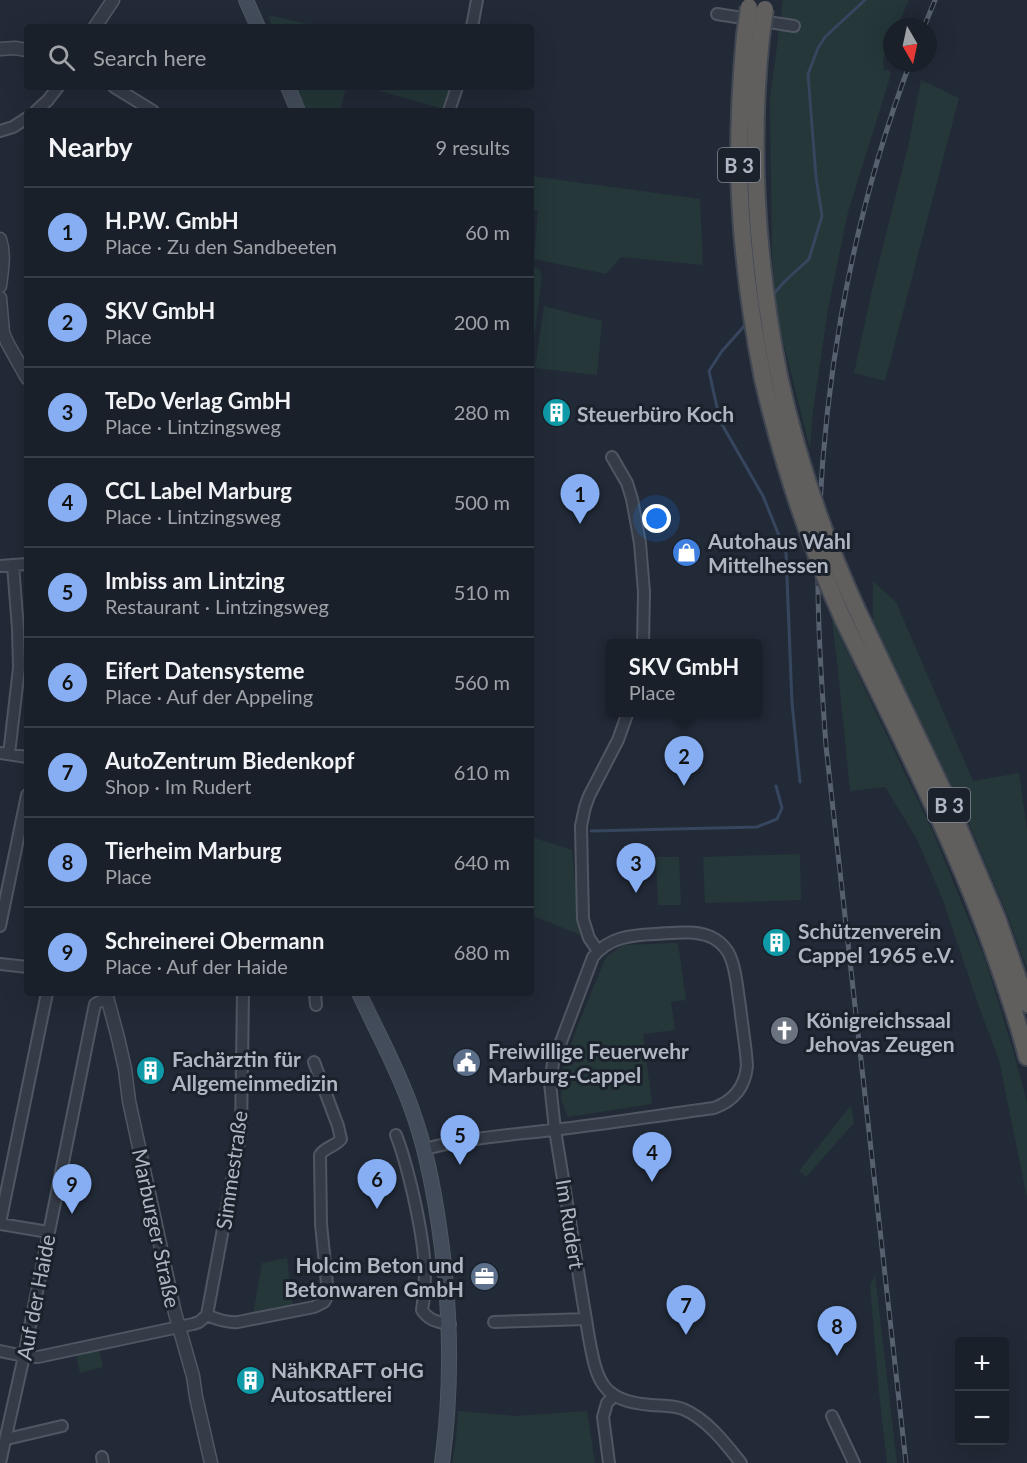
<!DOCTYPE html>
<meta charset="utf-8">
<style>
body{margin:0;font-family:Lato,sans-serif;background:#232831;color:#f1f3f6}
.controls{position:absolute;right:18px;bottom:18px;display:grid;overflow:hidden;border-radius:6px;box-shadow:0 6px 24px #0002}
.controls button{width:54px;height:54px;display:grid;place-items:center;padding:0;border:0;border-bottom:2px solid #383e46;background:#1a2029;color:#f1f3f6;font:30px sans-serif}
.compass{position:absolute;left:883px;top:18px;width:54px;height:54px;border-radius:50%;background:#1a2029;box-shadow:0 6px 24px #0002;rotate:171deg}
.you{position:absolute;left:657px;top:519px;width:21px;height:21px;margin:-15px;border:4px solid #fff;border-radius:50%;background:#1a73e8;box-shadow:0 0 0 9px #1a73e833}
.badge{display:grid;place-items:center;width:39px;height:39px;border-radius:50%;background:#87aef2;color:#111;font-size:20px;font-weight:700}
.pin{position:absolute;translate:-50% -50px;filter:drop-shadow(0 2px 3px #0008)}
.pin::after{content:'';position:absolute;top:32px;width:21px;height:18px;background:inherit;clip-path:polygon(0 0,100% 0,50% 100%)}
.popup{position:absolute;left:606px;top:639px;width:156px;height:78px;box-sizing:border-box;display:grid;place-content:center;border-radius:6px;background:#1a2029;filter:drop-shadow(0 2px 4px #0005);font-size:20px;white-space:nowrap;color:#9fa3a8}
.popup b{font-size:22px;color:#f1f3f6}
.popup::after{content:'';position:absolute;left:50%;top:100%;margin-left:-12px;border:12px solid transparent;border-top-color:#1a2029}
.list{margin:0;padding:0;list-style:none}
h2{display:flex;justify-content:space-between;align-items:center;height:78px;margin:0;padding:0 24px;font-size:26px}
h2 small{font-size:20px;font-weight:400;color:#9fa3a8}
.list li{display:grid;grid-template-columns:39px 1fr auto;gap:18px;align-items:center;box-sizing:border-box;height:90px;padding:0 24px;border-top:2px solid #383e46}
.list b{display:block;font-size:22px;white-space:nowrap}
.list p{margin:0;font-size:20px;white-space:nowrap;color:#9fa3a8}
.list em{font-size:20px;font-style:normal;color:#9fa3a8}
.icon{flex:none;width:33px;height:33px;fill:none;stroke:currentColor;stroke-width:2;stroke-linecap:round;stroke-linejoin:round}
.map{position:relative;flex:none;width:1027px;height:1463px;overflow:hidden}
.search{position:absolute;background:#1a2029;box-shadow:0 6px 24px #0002;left:24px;top:24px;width:510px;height:66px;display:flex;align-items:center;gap:15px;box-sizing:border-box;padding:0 21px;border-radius:6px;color:#9fa3a8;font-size:22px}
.panel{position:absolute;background:#1a2029;box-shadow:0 6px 24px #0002;left:24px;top:108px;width:510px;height:888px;border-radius:6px}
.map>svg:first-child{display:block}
.green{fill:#253739}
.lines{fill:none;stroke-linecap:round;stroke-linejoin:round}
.stream{stroke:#36465e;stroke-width:3}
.minor-casing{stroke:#505762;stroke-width:14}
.tertiary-casing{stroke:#505762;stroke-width:15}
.secondary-casing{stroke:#505762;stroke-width:16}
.trunk-casing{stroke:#404752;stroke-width:20}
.minor{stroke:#353c48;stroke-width:10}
.tertiary{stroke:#353c48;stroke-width:12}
.secondary{stroke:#434c5a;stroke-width:14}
.trunk{stroke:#605f5e;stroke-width:16}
.rail-casing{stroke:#57606f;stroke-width:5}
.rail{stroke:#1b222c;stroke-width:3;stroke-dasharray:9;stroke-linecap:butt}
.trunk-bridge-casing{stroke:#404752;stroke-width:20;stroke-linecap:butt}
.trunk-bridge{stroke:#605f5e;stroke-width:16}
.labels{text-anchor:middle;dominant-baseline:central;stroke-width:6;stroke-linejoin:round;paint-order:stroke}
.shield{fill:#1b222c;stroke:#838a96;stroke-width:1.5}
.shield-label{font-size:20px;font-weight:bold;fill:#b0b7c4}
.poi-label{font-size:21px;font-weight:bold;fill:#b0b7c4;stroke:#1b222c;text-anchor:start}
.street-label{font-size:21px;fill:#b0b7c4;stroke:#1b222c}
</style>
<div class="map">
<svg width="1027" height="1463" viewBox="0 0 1027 1463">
<rect width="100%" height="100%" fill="#222a37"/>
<path class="green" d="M783,0H909L897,27H892V37L883,59L884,70H889L891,74L848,212L828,309L813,411L810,449L777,317L772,253L770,98Z
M268,15L320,27H272Z
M921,80L959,98L885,381L854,373L872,290L908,147Z
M294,87H346L340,111H302Z
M366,87H450L444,109Z
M531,176L700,199L703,265L621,257L606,274L534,259L538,211L531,209Z
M531,267L539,269L542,277L531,361Z
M544,306L602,321L597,375L535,368Z
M873,581L896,602L973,781L1019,773L1027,830V969L1007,914L965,814L873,620Z
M832,620L933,832L986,962L1013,1050L1027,1102V1198L999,1060L978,1004L944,903L917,839L885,787L850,791L837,661Z
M531,837L572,850L579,925L583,936L531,915Z
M800,854L801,900L705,903L703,857Z
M656,857H679L681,905H658Z
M678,943L686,1000L671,1002L675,1030L643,1034L652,1104L568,1117L561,1099L562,1071L577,1027L606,957L623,945Z
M851,1105L854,1123L806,1177L799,1171Z
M287,1258L293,1306L253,1315L262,1263Z
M875,1275L897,1463H887L879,1393L870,1285Z
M99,1350L103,1367L80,1373L76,1355Z
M458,1411L515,1416L587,1411L595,1463H452L456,1439Z"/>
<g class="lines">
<path class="stream" d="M772,296L784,282L809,259L822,216L816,177L808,74L818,48L825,37L865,0
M747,323L722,351L709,371L720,421L763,496L786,553L792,703L800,782
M591,831L757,827L777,819L782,808L776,786"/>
<defs>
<path id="minor" d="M717,14L794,26
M472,27L477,0
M114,87L153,111
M36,111L48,100L58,87
M449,111L457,87
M0,131L13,127L27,118
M612,457L627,483L632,499L640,543L644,592L643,644
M0,566L27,564
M0,753L27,757
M9,754L19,668L18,629L13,565
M0,926L27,795
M598,951L589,938L583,919L581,826L585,807L589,796L618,740L628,712
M0,964L27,967
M315,993L316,1005
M396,1135C404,1155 409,1176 414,1198C422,1235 429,1272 422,1310C429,1321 438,1322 450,1324
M425,1149C466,1138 510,1135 553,1130C607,1124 660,1115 714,1108C733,1101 745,1087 747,1066C746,1046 742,1026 740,1006C737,990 737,972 730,956C727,949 721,943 715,939C697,929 675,933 655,934C631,935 609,937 593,957L553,1063L550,1083L555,1130L589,1338C597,1381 601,1401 651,1405C662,1406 672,1405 683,1409C707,1419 725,1443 741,1463
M0,1223L47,993
M0,1224L48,1232
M207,1315C218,1320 227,1323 238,1322L314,1307L324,1302L328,1294L321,1224L320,1155C325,1147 336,1146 341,1139L338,1126L314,1062
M494,1322L586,1319
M0,1351L24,1356L38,1357L193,1324L199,1322L207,1315L241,1132L243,993
M832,1416L854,1463
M6,1437L11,1438L62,1426
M102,1457L103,1463
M0,1463L24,1356L95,1004L107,998
M609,1463L603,1417L607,1403L614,1396"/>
<path id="tertiary" d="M95,27L113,0
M0,49L15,48L27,50
M0,239C5,254 2,270 0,286
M0,298L3,333L8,344L27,378
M106,993L118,1038L125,1069L129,1101L175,1313L193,1376L196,1397L211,1463"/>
<path id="secondary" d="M246,0L258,27
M288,87L298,111
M359,993C377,1032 398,1069 412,1110C426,1148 433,1186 439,1226C451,1306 453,1383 442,1463"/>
<path id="trunk" d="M745,35C741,78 739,121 739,164C740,237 749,308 763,379
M761,37C749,151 757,264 779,376
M858,612L945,795L997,918L1027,1004
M843,619C898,732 956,843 997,961C1008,993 1019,1024 1027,1057"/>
</defs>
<use href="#minor" class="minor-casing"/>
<use href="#tertiary" class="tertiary-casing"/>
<use href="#secondary" class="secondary-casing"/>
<use href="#trunk" class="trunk-casing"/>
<use href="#minor" class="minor"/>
<use href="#tertiary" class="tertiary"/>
<use href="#secondary" class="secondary"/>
<use href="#trunk" class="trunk"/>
<defs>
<path id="rail" d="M924,27L935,0
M906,1463L826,746C822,691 818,637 818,583C818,406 848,228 910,63"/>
</defs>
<use href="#rail" class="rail-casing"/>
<use href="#rail" class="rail"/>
<defs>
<path id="trunk-bridge" d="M745,35L749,7
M761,37L765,9
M779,376C797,458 823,536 858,612
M763,379C782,462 808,541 843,619"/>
</defs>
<use href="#trunk-bridge" class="trunk-bridge-casing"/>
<use href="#trunk-bridge" class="trunk-bridge"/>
</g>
<defs>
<symbol id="building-disc" viewBox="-11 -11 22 22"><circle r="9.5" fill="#0f9aa8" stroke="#1b222c"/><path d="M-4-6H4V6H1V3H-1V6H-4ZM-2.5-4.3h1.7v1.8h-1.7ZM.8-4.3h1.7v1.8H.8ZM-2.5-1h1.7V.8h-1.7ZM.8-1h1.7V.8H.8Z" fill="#fff"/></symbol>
<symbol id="shop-disc" viewBox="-11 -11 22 22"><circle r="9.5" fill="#3f7fe0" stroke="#1b222c"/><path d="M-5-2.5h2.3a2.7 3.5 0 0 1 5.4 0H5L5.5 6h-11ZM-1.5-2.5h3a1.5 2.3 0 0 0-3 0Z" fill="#fff"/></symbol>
<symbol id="church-disc" viewBox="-11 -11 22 22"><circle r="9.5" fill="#6b7280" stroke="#1b222c"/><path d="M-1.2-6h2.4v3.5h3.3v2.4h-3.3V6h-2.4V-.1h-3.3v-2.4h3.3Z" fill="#fff"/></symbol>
<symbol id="civic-disc" viewBox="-11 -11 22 22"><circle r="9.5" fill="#5c6f8a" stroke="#1b222c"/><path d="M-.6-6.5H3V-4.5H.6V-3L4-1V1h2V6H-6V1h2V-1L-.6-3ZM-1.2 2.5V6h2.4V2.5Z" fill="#fff"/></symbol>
<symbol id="office-disc" viewBox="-11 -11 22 22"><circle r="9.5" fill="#5c6f8a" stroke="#1b222c"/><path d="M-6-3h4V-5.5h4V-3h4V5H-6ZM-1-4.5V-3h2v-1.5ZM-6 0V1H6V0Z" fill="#fff"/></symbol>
</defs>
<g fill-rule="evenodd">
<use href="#building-disc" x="540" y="396" width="33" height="33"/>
<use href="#shop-disc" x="670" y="536" width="33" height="33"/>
<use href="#building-disc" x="760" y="926" width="33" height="33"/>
<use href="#church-disc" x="768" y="1014" width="33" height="33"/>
<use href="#civic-disc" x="450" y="1046" width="33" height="33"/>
<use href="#building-disc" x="134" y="1054" width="33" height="33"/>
<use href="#office-disc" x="468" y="1260" width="33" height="33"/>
<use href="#building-disc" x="234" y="1364" width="33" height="33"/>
</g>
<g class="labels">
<g class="shield">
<rect x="718" y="148" width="42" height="34" rx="4.5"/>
<rect x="928" y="788" width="42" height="34" rx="4.5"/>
</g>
<g class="shield-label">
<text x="739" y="165">B 3</text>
<text x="949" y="805">B 3</text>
</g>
<g class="poi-label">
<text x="577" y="413">Steuerbüro Koch</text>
<text x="708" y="540">Autohaus Wahl<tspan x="708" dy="24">Mittelhessen</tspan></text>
<text x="798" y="930">Schützenverein<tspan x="798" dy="24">Cappel 1965 e.V.</tspan></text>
<text x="806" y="1019">Königreichssaal<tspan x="806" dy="24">Jehovas Zeugen</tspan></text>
<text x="488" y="1050">Freiwillige Feuerwehr<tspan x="488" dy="24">Marburg-Cappel</tspan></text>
<text x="172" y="1058">Fachärztin für<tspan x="172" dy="24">Allgemeinmedizin</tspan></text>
<text x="464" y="1264" text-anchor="end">Holcim Beton und<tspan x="464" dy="24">Betonwaren GmbH</tspan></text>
<text x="271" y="1369">NähKRAFT oHG<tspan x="271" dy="24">Autosattlerei</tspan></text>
</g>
<g class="street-label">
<text transform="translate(231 1170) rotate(-82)">Simmestraße</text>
<text transform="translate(571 1224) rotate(81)">Im Rudert</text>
<text transform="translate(157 1228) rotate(78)">Marburger Straße</text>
<text transform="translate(35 1297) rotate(-79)">Auf der Haide</text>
</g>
</g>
</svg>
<div class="controls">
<button>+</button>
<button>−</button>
</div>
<svg class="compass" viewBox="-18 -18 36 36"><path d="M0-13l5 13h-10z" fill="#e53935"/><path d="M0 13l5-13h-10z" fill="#9fa3a8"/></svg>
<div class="you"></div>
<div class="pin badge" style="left:580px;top:524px">1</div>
<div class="pin badge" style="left:684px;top:786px">2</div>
<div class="popup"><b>SKV GmbH</b>Place</div>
<div class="pin badge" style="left:636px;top:893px">3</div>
<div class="pin badge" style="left:652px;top:1182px">4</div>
<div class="pin badge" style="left:460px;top:1165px">5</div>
<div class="pin badge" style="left:377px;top:1209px">6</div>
<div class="pin badge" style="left:686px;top:1335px">7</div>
<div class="pin badge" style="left:837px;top:1356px">8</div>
<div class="pin badge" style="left:72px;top:1214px">9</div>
<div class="search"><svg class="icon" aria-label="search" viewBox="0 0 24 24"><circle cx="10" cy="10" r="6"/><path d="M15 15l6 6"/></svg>Search here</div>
<section class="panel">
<h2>Nearby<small>9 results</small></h2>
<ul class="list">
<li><span class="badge">1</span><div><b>H.P.W. GmbH</b><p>Place · Zu den Sandbeeten</p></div><em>60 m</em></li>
<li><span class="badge">2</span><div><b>SKV GmbH</b><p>Place</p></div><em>200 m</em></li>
<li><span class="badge">3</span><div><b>TeDo Verlag GmbH</b><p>Place · Lintzingsweg</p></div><em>280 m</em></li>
<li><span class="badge">4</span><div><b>CCL Label Marburg</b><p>Place · Lintzingsweg</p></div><em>500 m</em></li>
<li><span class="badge">5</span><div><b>Imbiss am Lintzing</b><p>Restaurant · Lintzingsweg</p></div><em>510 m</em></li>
<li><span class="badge">6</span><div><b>Eifert Datensysteme</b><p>Place · Auf der Appeling</p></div><em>560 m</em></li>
<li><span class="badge">7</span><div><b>AutoZentrum Biedenkopf</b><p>Shop · Im Rudert</p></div><em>610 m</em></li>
<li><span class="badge">8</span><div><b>Tierheim Marburg</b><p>Place</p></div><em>640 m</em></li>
<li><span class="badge">9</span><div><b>Schreinerei Obermann</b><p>Place · Auf der Haide</p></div><em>680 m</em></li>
</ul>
</section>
</div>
